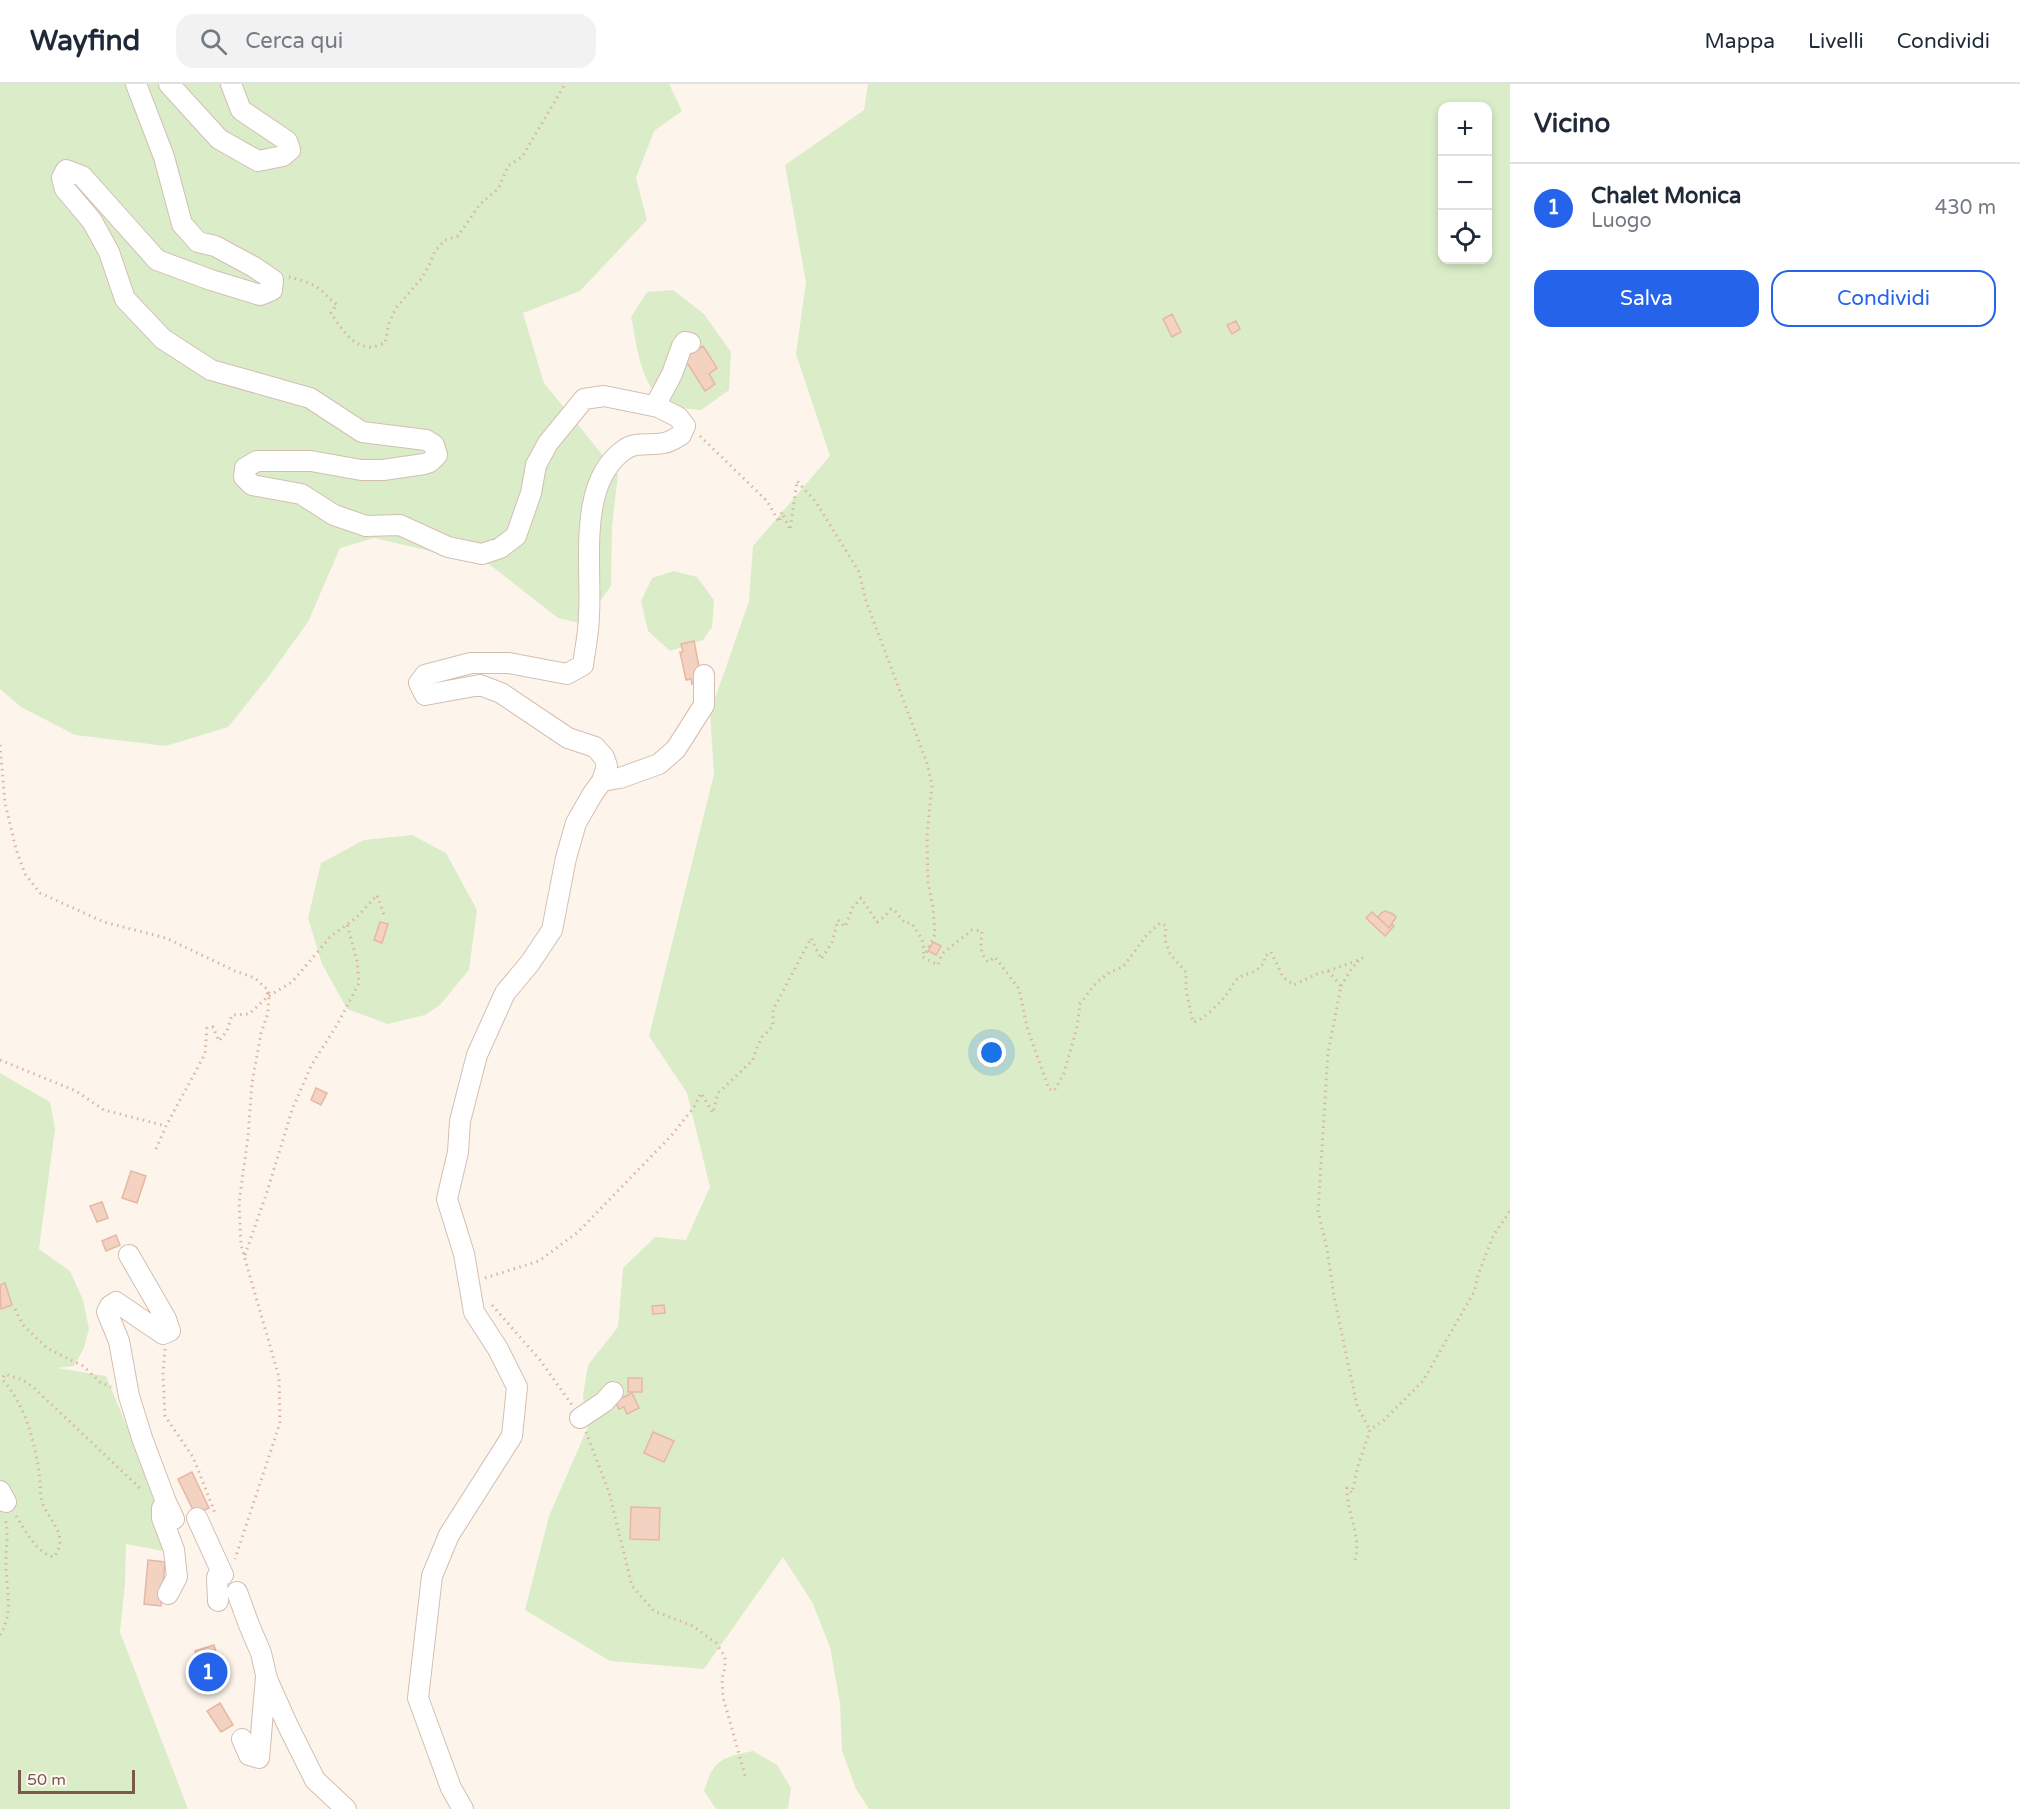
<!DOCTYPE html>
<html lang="it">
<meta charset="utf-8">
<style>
body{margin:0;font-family:"Varela Round",sans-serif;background:#f2f2f3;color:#1f2937}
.controls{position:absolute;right:18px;top:18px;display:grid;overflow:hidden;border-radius:12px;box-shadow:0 3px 9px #0003}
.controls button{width:54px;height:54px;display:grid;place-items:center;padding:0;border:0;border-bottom:2px solid #e0e1e3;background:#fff;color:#1f2937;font:30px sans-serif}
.scale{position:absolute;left:18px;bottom:15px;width:117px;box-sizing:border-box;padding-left:6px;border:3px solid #7b594c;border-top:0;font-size:16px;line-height:21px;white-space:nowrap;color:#7b594c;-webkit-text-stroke:4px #fff9f3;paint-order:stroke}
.you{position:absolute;left:992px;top:969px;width:21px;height:21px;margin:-15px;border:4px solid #fff;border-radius:50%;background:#1a73e8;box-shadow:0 0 0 9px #1a73e833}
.badge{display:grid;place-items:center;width:39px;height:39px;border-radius:50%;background:#2563eb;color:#fff;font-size:20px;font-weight:700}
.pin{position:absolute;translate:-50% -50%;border:3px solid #fff;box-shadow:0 2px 6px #0006}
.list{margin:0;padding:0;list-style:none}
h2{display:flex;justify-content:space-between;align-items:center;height:78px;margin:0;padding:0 24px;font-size:26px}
h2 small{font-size:20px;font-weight:400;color:#747a83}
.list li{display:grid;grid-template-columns:39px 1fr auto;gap:18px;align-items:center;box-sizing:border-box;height:90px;padding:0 24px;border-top:2px solid #e0e1e3}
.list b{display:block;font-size:22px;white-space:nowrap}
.list p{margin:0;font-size:20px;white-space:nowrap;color:#747a83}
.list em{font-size:20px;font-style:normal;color:#747a83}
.actions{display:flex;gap:12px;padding:18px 24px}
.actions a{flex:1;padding:14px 0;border:2px solid #2563eb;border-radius:18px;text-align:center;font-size:21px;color:#2563eb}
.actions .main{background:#2563eb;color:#fff}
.icon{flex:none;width:33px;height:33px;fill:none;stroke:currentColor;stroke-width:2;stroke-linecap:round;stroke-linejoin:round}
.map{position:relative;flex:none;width:1510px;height:1725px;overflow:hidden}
header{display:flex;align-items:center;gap:36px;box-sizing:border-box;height:84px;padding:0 30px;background:#fff;border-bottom:2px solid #e0e1e3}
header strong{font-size:28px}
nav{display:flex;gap:33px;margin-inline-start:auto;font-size:21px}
.search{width:420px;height:54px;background:#f2f2f3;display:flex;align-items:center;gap:15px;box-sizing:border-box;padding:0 21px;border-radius:18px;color:#747a83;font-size:22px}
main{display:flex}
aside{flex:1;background:#fff}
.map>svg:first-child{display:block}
.green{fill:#daedc8;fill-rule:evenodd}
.building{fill:#f4d2c2;stroke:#e7b7a2;stroke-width:1.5}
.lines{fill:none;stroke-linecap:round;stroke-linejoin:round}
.minor-casing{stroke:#d4beb2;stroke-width:22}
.path{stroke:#dab5a4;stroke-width:3;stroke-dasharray:1.5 4.5;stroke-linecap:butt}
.minor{stroke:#fff;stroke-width:20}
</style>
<header>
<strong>Wayfind</strong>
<div class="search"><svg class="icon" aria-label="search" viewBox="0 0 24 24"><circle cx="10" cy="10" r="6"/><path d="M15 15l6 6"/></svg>Cerca qui</div>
<nav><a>Mappa</a><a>Livelli</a><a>Condividi</a></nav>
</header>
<main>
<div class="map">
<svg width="1510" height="1725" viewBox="0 0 1510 1725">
<rect width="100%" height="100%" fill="#fdf5ec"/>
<path class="green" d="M0,0H669L682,27L654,47L636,94L647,136L580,207L523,229L544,299L618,390L612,442L611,502L583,540L558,534L490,481L374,454L340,464L308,538L269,592L228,643L166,662L75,651L21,623L0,605Z
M868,0H1510V1725H869L856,1705L842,1667L840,1619L830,1563L812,1518L783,1473L704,1585L610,1577L525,1526L549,1432L590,1338L585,1330L583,1311L588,1281L618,1243L623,1184L655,1153L686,1156L710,1103L687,1009L649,952L714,690L710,629L749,517L753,462L830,372L796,270L806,198L785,81L864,26ZM1442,22H1488V176H1442Z
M673,206L704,230L731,268L729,306L701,326C693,325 685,325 678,323C640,313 638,264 631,233L647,208Z
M674,487L697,493L714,516L712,543L703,556L670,567L648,547L641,517L652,494Z
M412,751L446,769L477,826L469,886L440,921L425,931L388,940L347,925L322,880L308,834L321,779L364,756Z
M0,989L50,1018L55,1045L39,1165L70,1187L83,1216L89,1245L84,1264L74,1282L57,1284L106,1292L146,1389L168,1468L126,1460L125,1499L120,1548L188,1725H0Z
M753,1667L777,1681L791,1704L788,1725H716L704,1707C714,1675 721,1674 753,1667Z"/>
<path class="building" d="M1172,230L1181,248L1172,253L1163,235Z
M1236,237L1240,245L1232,250L1227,241Z
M703,262L717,284L709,290L715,300L705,307L684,274Z
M694,557L702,598L692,600L691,595L686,596L680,568H683L681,560Z
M1385,827L1393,830L1396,833L1389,844L1378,833L1381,829Z
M1372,828L1389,844L1392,840L1394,842L1385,852L1366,834Z
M380,838L388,840L382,859L374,856Z
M933,858L941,862L936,871L928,867Z
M316,1004L327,1009L321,1021L311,1016Z
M131,1087L146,1092L137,1119L122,1114Z
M102,1118L108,1134L97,1138L90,1122Z
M116,1151L120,1161L106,1167L102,1157Z
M5,1199L12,1221L1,1225L0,1201Z
M664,1221L665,1229L653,1230L652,1222Z
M628,1294H642V1308H628Z
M632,1309L639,1324L627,1330L624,1323L619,1325L615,1317Z
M653,1348L674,1357L664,1378L644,1369Z
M192,1388L209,1424L195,1430L178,1395Z
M631,1423L660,1424L659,1456L630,1455Z
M148,1476L165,1478L161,1522L144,1520Z
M214,1561L218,1575L199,1580L195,1567Z
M218,1575L223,1595L199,1602L193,1582Z
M220,1619L233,1641L221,1648L207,1627Z"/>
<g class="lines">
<defs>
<path id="minor" d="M136,0L164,73L182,140L198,158L215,162L254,183L273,196L272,206L260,211L211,196L157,176L82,92L66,86L62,94L65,105L92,137L109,168L125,215L163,255L211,286L310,314L362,348L426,356L434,361L437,371L430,378L424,380L383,386H361L311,377H257L245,384L244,393L252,401L301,410L334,431L366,442L400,441L448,463L482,470L500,464L516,452L531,409L536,381L548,359L584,315L604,312L658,323L678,333L685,342L681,351C676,354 670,358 664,359C650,362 636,357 624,366C577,399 592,481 589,531C589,548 585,565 583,581L567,590L509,579H471L425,591L419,599L425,611L480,601L501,609L568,654L595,663L604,673L607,682L602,697L592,711L576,739L566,774L552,846L530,879L505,909L477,971L460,1037L458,1068L447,1115L464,1170L474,1228L498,1265L517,1303L512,1352L449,1451L432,1492L418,1614L451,1704L463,1725
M169,0L219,55L258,77L283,72L290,66L287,57L241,26L231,0
M655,322L672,290L682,262L685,258L690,259
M602,697L620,694L659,680L676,665L704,621V591
M129,1171L166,1235L170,1247L163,1250L116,1218L110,1222L107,1228L119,1257L129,1312L142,1354L166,1418L174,1435
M580,1334L604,1318L613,1308
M0,1407L6,1418
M162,1424V1434L174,1466L177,1493L168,1510
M197,1434L223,1491
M217,1493L218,1517
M237,1508L249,1541L261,1569L267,1595L288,1642L315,1696L346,1725
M242,1655L249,1671L259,1674L266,1593"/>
</defs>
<use href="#minor" class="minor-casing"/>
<path class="path" d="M289,193C300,196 313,199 322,207C327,212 330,216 337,220L331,229C340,243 352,263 371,263C375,263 381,260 385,259L389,239L396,224L421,195L429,182L435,167L445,156L458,152L480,120L498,105L508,82L522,73L565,0
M700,352L767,417L779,438L782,428L790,446L797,397L816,418L859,488L866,517L927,679L932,701L927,752L928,799L933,823L935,850L926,869
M0,661L5,719L16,765L25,790L40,809L104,838L166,854L235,887L255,894L269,907L268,929L261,949L252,999L248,1053L239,1119L241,1161L279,1293L280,1339L235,1475
M923,873L938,881L942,870L972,846L982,847C981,859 979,869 988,878L995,873L1019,905L1027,943L1049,1005L1054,1007L1064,989L1077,943L1080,920L1096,899L1110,888L1123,883L1146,852L1160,839L1166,842L1165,856L1170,870L1186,888V906L1193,938C1202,937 1220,919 1226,911C1230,907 1233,899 1237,895C1247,887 1254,893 1265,877L1264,873L1271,868L1283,893L1294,901L1319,889L1328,887L1341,902L1328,969L1318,1127L1327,1165L1334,1212L1357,1322L1370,1346
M1328,887L1361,875L1366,871
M1341,902L1352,884L1359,877
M269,912L292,898L331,852L356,834L377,811L384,831
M0,976L76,1007L104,1026L166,1042
M156,1065L166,1042L205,970L207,944L213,943L219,957L227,947L232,931L249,930L265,915L268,908
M245,1171L267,1108L292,1026L312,980L337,941L359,899L357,877L347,840
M485,1194L539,1177L578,1148L671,1052L694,1023L701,1009L713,1029L718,1009L753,976L756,966L762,953L773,942V926L811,854L821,875L832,859L838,836L845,843L853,823L861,814L877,838L884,833L891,825L895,827L905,839H911C920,851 926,858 923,873
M492,1221L540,1276L572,1321
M15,1225L23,1241L47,1264L83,1282L100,1298L111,1303
M165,1265L163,1289L165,1332L193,1373L215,1429
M586,1348L609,1408L632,1502L654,1527L693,1542L716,1559L725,1573V1584L722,1594L723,1613L746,1695
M16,1432C26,1447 36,1469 54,1473C71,1449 46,1436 41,1414C40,1403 40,1392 38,1381C32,1349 24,1320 2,1295L5,1290L23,1296L33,1303L143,1407
M1355,1476C1362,1451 1346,1429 1347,1404L1352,1409L1358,1382L1370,1346L1384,1336L1423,1297L1474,1208L1478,1191L1493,1152L1510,1127
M0,1551C15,1528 5,1501 6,1476C6,1462 9,1448 5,1434"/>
<use href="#minor" class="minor"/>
</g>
</svg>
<div class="controls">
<button>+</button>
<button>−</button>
<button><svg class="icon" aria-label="locate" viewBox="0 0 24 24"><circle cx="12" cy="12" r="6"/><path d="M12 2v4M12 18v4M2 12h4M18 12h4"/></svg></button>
</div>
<div class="scale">50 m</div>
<div class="you"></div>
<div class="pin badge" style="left:208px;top:1588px">1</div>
</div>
<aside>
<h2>Vicino<small></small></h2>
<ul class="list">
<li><span class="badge">1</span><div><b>Chalet Monica</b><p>Luogo</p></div><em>430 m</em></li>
</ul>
<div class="actions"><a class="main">Salva</a><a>Condividi</a></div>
</aside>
</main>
